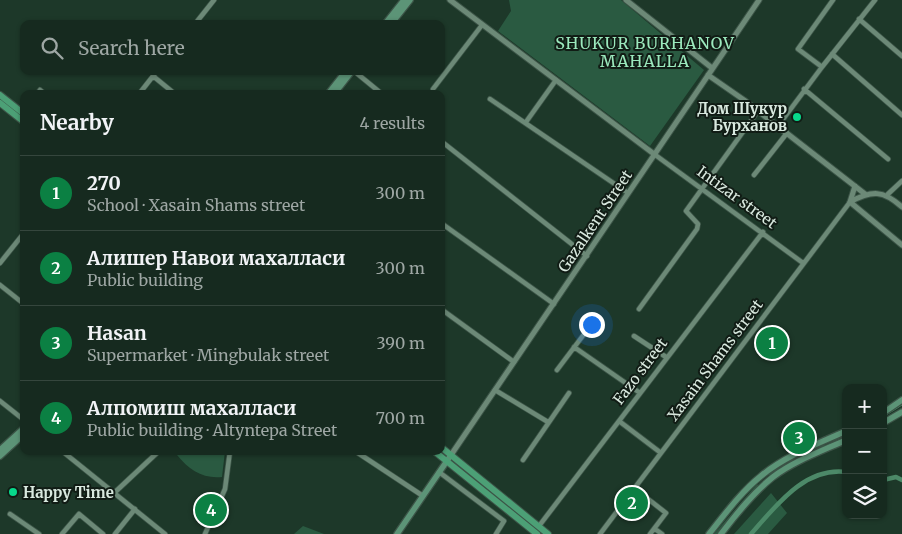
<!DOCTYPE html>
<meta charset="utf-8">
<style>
body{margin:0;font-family:Merriweather,serif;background:#23362c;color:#f1f3f6}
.controls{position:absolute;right:15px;bottom:15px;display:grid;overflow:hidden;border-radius:10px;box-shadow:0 1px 4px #0004}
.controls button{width:45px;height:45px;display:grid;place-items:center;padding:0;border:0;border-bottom:1px solid #35463d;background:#162a1f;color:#f1f3f6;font:25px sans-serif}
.you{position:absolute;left:591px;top:324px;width:18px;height:18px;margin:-12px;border:4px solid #fff;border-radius:50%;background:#1a73e8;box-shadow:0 0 0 8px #1a73e833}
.badge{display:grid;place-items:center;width:32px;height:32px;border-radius:50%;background:#0b8043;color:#fff;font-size:16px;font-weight:700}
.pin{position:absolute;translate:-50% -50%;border:2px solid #fff;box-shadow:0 1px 5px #0006}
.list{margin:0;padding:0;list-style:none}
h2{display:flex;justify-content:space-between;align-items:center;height:65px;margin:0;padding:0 20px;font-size:21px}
h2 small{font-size:16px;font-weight:400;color:#9ea7a4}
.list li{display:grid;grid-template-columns:32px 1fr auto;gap:15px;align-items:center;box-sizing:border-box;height:75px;padding:0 20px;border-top:1px solid #35463d}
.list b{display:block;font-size:19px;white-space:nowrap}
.list p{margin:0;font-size:16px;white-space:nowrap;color:#9ea7a4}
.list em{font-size:16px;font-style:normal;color:#9ea7a4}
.icon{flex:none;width:28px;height:28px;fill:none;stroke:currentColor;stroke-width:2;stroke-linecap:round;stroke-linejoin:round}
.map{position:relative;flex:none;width:902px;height:534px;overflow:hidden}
.search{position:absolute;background:#162a1f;box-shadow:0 1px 4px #0004;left:20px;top:20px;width:425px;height:55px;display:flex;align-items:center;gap:12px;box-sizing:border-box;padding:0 18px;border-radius:10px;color:#9ea7a4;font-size:19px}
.panel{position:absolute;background:#162a1f;box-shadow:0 1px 4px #0004;left:20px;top:90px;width:425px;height:365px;border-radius:10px}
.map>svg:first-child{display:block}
.green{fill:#2a5a41}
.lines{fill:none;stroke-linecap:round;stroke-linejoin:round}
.stream{stroke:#4c8968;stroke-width:1}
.canal{stroke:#4c8968;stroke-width:4.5}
.minor-casing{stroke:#3c5447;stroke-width:6}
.tertiary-casing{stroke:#3c5447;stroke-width:7}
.secondary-casing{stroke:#3c5447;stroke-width:8}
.primary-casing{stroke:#3c5447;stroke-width:8}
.minor{stroke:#6c8977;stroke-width:4.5}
.tertiary{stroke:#6c8977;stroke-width:5}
.secondary{stroke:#5c9477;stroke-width:5.5}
.primary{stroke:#4ca076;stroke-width:6}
.poi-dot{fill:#07d98b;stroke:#111c15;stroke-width:2}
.labels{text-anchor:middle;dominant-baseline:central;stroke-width:4;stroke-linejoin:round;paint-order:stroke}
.poi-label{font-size:15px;font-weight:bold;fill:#d9e9df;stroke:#111c15;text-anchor:end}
.street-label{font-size:15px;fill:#d9e9df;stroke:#111c15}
.neighbourhood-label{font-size:16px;letter-spacing:1px;fill:#9be9bd;stroke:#111c15}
</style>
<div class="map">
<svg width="902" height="534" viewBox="0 0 902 534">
<rect width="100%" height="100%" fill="#1d3829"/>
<path class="green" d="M509,0H621L704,70L650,146L498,31L511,11Z
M823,444L825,446L788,464L769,476L768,474Z
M180,451H225L222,477C203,479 189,470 177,455Z
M757,484L759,486L717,534H714Z
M771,493L787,513L768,534H734Z
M303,526L324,534H294Z"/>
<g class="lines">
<path class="stream" d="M883,417L902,405
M834,440L846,435"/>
<path class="canal" d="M883,480L896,477L902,480
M751,534C776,506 804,467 846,472"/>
<defs>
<path id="minor" d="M859,19L902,56
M195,24L214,0
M832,54L902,115
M822,67L875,0
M354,71L382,94
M153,76L175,94
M433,89L482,25
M804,89L888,159
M37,94L40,90L45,94
M139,94L157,71
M490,99L628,193
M526,122L556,80
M778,126L822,67L798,49L833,0
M441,141L587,256
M654,154L803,263
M754,175L787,133
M888,194L902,181
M441,223L554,304
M0,263L24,233
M0,285L24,304
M441,309L514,362
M639,309L697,229L698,224L686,211L758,111
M634,336L666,357
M574,347L640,393
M557,370L591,325
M495,390L548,422
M0,401L24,420
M619,421L661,453
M62,451L165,534
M355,451L423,496
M523,460L569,393
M439,472L504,521L496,534
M634,488L666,513L650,534
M113,494L159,451
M10,514L39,534
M539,526L763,232
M655,529L662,534
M62,534L79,514L103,534
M115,534L135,509
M205,534L225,489L230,451
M600,534L850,202"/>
<path id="tertiary" d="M450,0L654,154
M626,0L712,68
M708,75L744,100L865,194
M850,202L902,245
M850,202C872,190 883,190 902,207
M850,202L855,186
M451,455L759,0"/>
<path id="secondary" d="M385,24L404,0
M391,24L410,0
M328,94L346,71
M334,94L352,71
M883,413L902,400
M883,423L902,412
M0,450L24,428
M0,456L24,434
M397,534L451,455
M709,534C725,514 741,492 761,476C785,456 817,444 846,431
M721,534C737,513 753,493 773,477C794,461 822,451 846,440"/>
<path id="primary" d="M0,95L24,114
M0,103L24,122
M441,447L548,534
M434,451L537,534"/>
</defs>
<use href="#minor" class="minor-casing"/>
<use href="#tertiary" class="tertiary-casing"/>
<use href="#secondary" class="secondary-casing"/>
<use href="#primary" class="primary-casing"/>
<use href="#minor" class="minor"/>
<use href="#tertiary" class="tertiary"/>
<use href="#secondary" class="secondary"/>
<use href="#primary" class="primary"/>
</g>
<g class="poi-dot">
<circle cx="797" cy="117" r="5"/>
<circle cx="13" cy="492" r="5"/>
</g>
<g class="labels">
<g class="poi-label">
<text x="787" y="108">Дом Шукур<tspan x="787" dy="17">Бурханов</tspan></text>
<text x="23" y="492" text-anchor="start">Happy Time</text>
</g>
<g class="street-label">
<text transform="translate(737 197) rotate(36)">Intizar street</text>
<text transform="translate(595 221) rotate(-56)">Gazalkent Street</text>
<text transform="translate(715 360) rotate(-53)">Xasain Shams street</text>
<text transform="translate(640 371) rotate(-53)">Fazo street</text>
</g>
<g class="neighbourhood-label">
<text x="645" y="43">SHUKUR BURHANOV<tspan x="645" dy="18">MAHALLA</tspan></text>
</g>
</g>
</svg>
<div class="controls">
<button>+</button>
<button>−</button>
<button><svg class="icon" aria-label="layers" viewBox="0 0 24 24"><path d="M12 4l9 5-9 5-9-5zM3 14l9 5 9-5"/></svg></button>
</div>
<div class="you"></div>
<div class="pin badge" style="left:772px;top:343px">1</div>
<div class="pin badge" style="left:632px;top:503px">2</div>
<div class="pin badge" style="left:799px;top:438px">3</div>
<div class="pin badge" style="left:211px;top:510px">4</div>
<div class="search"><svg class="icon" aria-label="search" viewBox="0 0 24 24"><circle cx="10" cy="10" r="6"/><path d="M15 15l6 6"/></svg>Search here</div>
<section class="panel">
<h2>Nearby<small>4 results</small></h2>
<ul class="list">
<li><span class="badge">1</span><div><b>270</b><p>School · Xasain Shams street</p></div><em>300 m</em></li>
<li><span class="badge">2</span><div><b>Алишер Навои махалласи</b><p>Public building</p></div><em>300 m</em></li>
<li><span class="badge">3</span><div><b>Hasan</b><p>Supermarket · Mingbulak street</p></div><em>390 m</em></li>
<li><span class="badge">4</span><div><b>Алпомиш махалласи</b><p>Public building · Altyntepa Street</p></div><em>700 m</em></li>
</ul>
</section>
</div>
